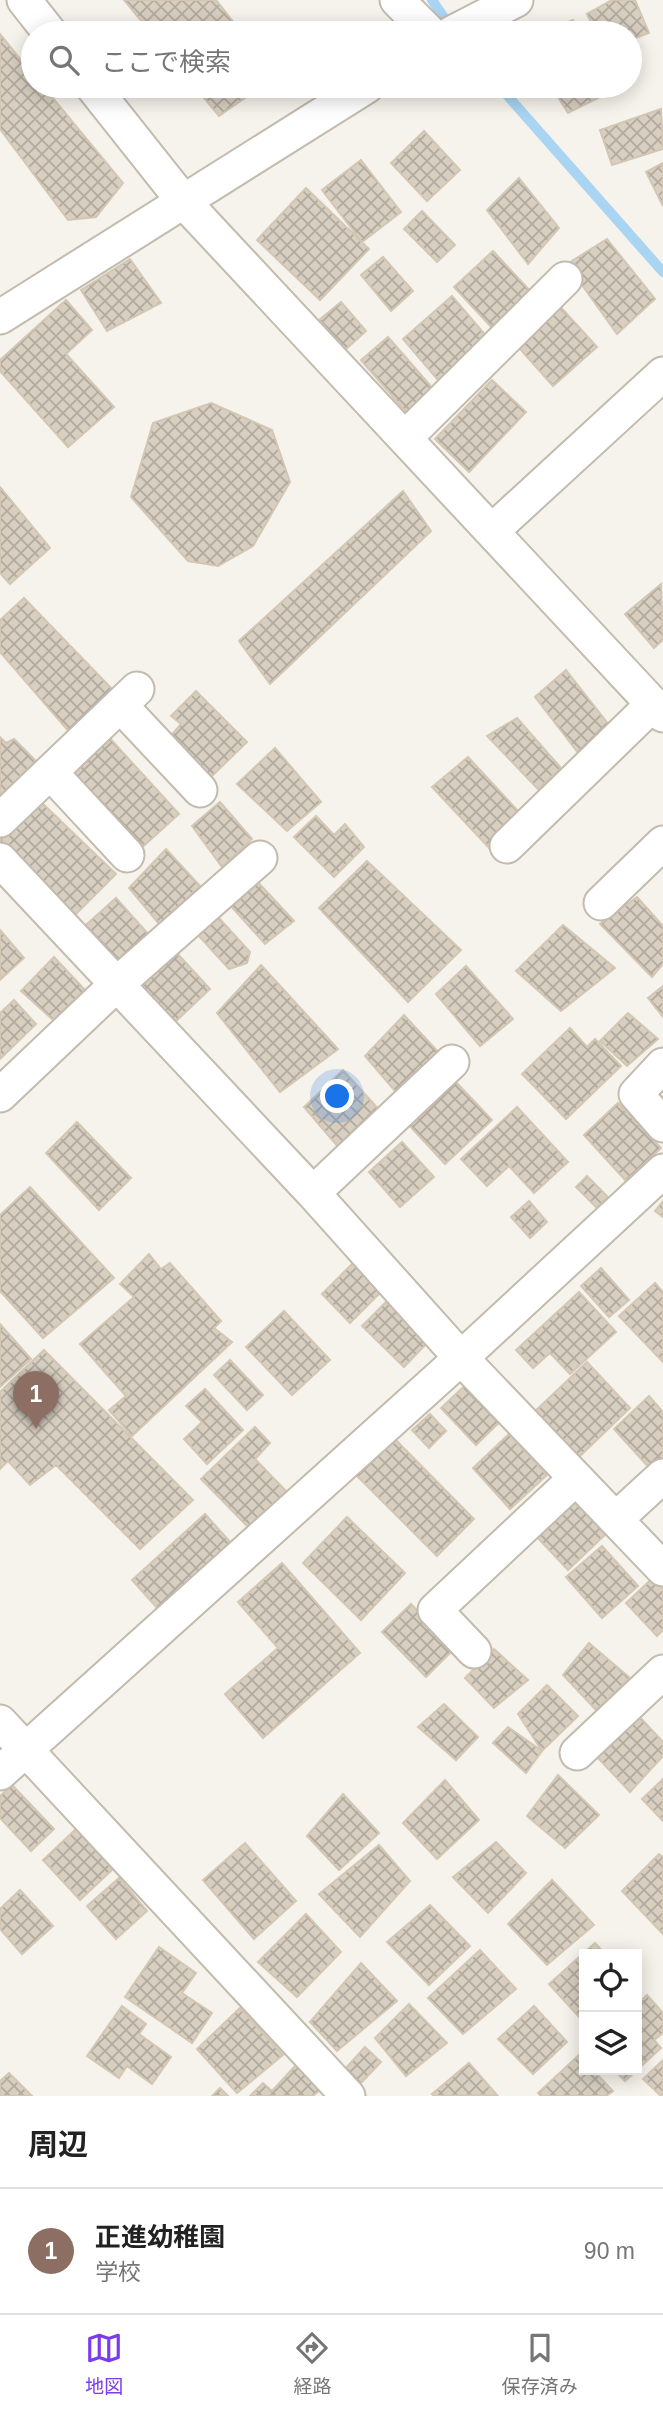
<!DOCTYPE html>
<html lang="ja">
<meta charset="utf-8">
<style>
body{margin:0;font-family:Arial,"Noto Sans JP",sans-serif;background:#f2f2f2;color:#222}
.controls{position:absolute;right:21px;bottom:21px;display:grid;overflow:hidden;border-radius:0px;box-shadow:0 4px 18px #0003}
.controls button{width:63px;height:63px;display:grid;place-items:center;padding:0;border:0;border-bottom:2px solid #e0e0e0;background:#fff;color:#222;font:35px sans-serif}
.you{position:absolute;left:338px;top:1097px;width:24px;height:24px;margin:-18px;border:5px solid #fff;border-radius:50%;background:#1a73e8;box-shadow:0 0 0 10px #1a73e833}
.badge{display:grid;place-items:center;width:46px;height:46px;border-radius:50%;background:#7c3aed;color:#fff;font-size:23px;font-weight:700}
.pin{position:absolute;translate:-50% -58px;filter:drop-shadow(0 2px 4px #0008)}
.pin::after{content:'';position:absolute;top:37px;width:24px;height:21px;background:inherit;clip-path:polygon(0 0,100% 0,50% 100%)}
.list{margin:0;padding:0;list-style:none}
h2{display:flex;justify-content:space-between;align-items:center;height:91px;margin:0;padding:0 28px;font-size:30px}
h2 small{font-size:23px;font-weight:400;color:#767676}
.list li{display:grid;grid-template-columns:46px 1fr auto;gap:21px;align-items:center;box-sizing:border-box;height:126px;padding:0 28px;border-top:2px solid #e0e0e0}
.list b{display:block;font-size:26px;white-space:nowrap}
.list p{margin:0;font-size:23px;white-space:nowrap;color:#767676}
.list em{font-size:23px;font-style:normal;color:#767676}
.icon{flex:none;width:38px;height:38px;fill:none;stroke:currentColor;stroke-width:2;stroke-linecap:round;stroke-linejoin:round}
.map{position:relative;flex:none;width:663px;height:2096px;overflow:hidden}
.search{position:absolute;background:#fff;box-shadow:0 4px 18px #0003;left:21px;right:21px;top:21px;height:77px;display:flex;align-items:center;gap:18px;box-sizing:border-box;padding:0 24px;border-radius:38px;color:#767676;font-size:26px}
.sheet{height:217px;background:#fff}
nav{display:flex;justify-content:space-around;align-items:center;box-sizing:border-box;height:98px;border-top:2px solid #e0e0e0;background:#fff;font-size:19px;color:#767676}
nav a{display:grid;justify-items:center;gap:4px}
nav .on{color:#7c3aed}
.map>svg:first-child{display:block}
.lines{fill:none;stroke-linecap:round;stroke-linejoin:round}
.stream{stroke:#a9d4f2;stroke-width:10}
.building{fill:url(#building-cross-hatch);stroke:#d3c7b4;stroke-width:2}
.minor-casing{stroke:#c2bbae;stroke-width:37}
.minor{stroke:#fff;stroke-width:33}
</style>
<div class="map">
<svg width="663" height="2096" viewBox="0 0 663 2096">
<defs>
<pattern id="building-cross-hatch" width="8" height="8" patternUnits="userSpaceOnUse" patternTransform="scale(1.75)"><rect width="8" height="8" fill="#d8cfc1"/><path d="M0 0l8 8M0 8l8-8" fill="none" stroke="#b1aa9e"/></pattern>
</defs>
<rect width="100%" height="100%" fill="#f6f3ec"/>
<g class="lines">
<path class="stream" d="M432,0L452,29
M499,86L663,272"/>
</g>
<path class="building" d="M124,0H216L242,33H151Z
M612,0H635L649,33L630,40V33H596L587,14Z
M573,20L579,33H540Z
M0,34L33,75V86H43L123,183L96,217L68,220L0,129Z
M194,86H262L219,116Z
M551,86H603L606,94L568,113Z
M661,109L663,149L612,165L600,130Z
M424,131L460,170L427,201L391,163Z
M361,160L401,212L362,242L322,190Z
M663,163V206L646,172Z
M519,178L559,228L528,264L487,210Z
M306,188L369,249L320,300L257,240Z
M422,211L455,245L437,262L404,229Z
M607,239L655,299L617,334L567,264Z
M493,251L533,294L494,330L454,287Z
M383,257L413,291L391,311L361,275Z
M130,259L161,303L107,331L81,290Z
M452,296L487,337L438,380L403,339Z
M66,300L92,330L66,354L114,407L68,447L0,371V360Z
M341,302L366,331L345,350L319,320Z
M556,302L597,347L553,386L513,341Z
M388,337L435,391L408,414L361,360Z
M492,380L526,412L469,472L435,439Z
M211,403L272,430L290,482L253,546L218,566L188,561L131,497L153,423Z
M0,487L50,548L10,584L0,573Z
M403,491L431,531L270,684L239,641Z
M661,584L663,640L654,648L625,614Z
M24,598L114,691L71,734L0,652V620Z
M566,670L609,725L579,754L535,697Z
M196,691L247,742L211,777L168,739L181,724L171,716Z
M517,718L561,768L538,789L487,736Z
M106,734L179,814L139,850L66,775Z
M0,737L6,743L14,739L36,761L0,796Z
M275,748L321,802L287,831L237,784Z
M468,757L519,812L490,849L432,787Z
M40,801L116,874L66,924L0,846V838Z
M220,802L252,839L222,867L192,826Z
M316,816L334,835L345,824L364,847L334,877L294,837Z
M166,849L200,886L160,925L129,888Z
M367,861L461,950L408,1002L319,908Z
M254,878L294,921L265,944L229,904Z
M637,897L663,926V964L652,977L600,924Z
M116,898L150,936L117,972L79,931Z
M218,917L250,952L247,963L229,969L198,935Z
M563,925L615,968L561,1011L516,971Z
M0,930L24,958L0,980Z
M175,951L210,989L174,1023L140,988Z
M54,957L85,990L53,1020L21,991Z
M261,965L338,1049L280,1092L217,1013Z
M466,966L513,1019L480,1046L436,994Z
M663,986V1017L648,998Z
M14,1000L36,1024L0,1059V1013Z
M628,1013L658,1039L627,1066L600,1041Z
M404,1015L442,1056L401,1098L365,1056Z
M570,1028L587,1047L595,1039L621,1066L566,1119L522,1074Z
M343,1070L382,1113L340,1149L304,1107Z
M455,1081L492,1120L445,1164L408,1124Z
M618,1103L661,1148L626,1181L584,1135Z
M517,1107L568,1162L534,1193L509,1166L487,1186L461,1159Z
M77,1122L131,1178L99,1210L46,1153Z
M402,1142L434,1177L400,1207L369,1172Z
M587,1176L608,1197L597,1208L576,1187Z
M30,1187L114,1278L43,1338L0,1291V1215Z
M529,1201L547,1222L530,1238L511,1217Z
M663,1201V1217L655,1211Z
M149,1254L161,1269L170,1263L221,1321L214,1328L232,1342L132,1436L109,1410L126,1396L80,1344L134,1297L120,1284Z
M354,1262L382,1291L350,1323L322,1294Z
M601,1268L629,1300L609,1317L581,1286Z
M655,1283L663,1292V1362L619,1316Z
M579,1292L616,1332L570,1374L550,1353L533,1368L516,1350Z
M388,1300L429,1341L404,1367L362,1326Z
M284,1311L330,1360L292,1395L246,1347Z
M0,1324L31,1359L0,1387Z
M44,1350L193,1500L140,1549L56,1465L30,1485L8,1461L0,1469V1392Z
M230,1360L263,1395L247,1410L214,1375Z
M587,1362L630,1408L577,1459L533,1413Z
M473,1378L508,1414L476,1445L441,1408Z
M205,1389L243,1430L207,1464L184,1439L202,1422L186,1406Z
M649,1396L663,1412V1463L653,1472L614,1429Z
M430,1414L446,1431L429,1448L412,1430Z
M255,1427L270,1443L255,1459L287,1492L249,1528L201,1479Z
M383,1427L474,1519L437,1556L346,1465Z
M509,1434L547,1475L510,1509L473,1468Z
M574,1497L608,1532L568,1570L535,1535Z
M205,1514L232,1544L159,1610L132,1580Z
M347,1517L405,1573L361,1620L303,1563Z
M602,1546L638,1586L602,1618L566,1577Z
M282,1563L360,1653L263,1738L225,1694L278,1648L238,1602Z
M657,1574L663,1581V1630L657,1636L626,1603Z
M411,1604L454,1649L426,1677L382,1632Z
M589,1643L630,1678L596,1710L563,1675Z
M494,1649L528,1680L494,1708L465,1678Z
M547,1685L578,1716L542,1751L518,1714Z
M444,1704L478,1737L456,1760L418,1727Z
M636,1713L663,1742V1756L630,1792L597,1757Z
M508,1727L542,1751L526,1773L493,1743Z
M558,1775L599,1815L565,1848L527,1816Z
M663,1779V1821L642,1799Z
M445,1780L479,1820L437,1859L403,1823Z
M12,1785L54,1829L31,1851L0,1818V1796Z
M343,1794L379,1833L339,1870L307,1836Z
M76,1829L113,1869L80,1900L43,1860Z
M496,1842L526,1873L488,1913L453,1877Z
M245,1843L296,1901L254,1939L203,1880Z
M379,1845L410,1881L360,1937L319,1894Z
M659,1854L663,1857V1934L622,1891Z
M119,1878L147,1911L116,1939L87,1906Z
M552,1880L594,1925L547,1965L508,1924Z
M20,1890L53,1926L22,1954L0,1929V1909Z
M430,1905L470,1946L429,1985L387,1942Z
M306,1914L341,1952L297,1997L258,1962Z
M595,1943L605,1954H584V2014L580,2018L549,1984Z
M159,1947L196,1973L182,1993L212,2013L192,2043L125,1997Z
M480,1950L516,1989L463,2034L428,1998Z
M361,1963L397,2001L337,2051L310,2022Z
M647,1995L663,2013V2033L654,2040L661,2048L625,2081L614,2070H637V2004Z
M409,2004L447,2043L406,2076L375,2038Z
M122,2006L146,2024L139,2034L171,2057L152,2084L127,2066L119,2078L87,2056Z
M534,2006L567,2042L533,2074L498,2039Z
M240,2008L283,2055L237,2093L197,2049Z
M365,2047L381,2062L360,2084L345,2069Z
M579,2055L584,2060V2070H593L613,2091L606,2096H541L538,2093Z
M663,2060V2096H661L643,2079Z
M469,2063L497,2095L434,2096L432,2094Z
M296,2065L321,2089L313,2096H250L263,2083L272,2091Z
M9,2073L32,2096H0V2081Z
M220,2088L228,2096H212Z"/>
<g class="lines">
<defs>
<path id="minor" d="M24,0L50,33
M397,0L430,33
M452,33L516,0
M92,86L184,202L663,715
M0,317L367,86
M405,438L565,279
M492,531L663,374
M120,705L200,790
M50,772L127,855
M0,820L137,689
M507,846L653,704
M0,860L313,1193L461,1358L663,1569
M601,903L663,843
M663,1065L636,1094L663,1125
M0,1095L117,984L260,858
M313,1193L452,1062
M616,1519L663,1476
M474,1651L435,1610L576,1478
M0,1722L348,2096
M577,1753L663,1672
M0,1773L461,1358L663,1171"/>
</defs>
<use href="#minor" class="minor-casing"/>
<use href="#minor" class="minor"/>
</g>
</svg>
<div class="controls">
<button><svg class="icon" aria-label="locate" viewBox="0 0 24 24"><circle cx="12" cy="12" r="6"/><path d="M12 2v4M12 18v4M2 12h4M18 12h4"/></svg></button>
<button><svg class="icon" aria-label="layers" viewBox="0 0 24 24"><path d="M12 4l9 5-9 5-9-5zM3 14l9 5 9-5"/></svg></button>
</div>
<div class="you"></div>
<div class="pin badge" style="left:36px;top:1429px;background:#8d6e63">1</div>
<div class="search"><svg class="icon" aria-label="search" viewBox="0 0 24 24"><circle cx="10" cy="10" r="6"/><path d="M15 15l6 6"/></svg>ここで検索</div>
</div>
<section class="sheet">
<h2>周辺<small></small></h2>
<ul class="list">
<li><span class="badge" style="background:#8d6e63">1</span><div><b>正進幼稚園</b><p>学校</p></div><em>90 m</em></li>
</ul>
</section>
<nav>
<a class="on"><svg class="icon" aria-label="map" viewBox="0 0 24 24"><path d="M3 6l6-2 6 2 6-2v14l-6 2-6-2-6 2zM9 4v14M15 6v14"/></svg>地図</a>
<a><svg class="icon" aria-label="directions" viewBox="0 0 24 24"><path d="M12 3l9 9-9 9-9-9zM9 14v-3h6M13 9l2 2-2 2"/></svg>経路</a>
<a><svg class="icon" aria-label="saved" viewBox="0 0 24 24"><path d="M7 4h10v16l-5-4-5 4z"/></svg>保存済み</a>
</nav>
